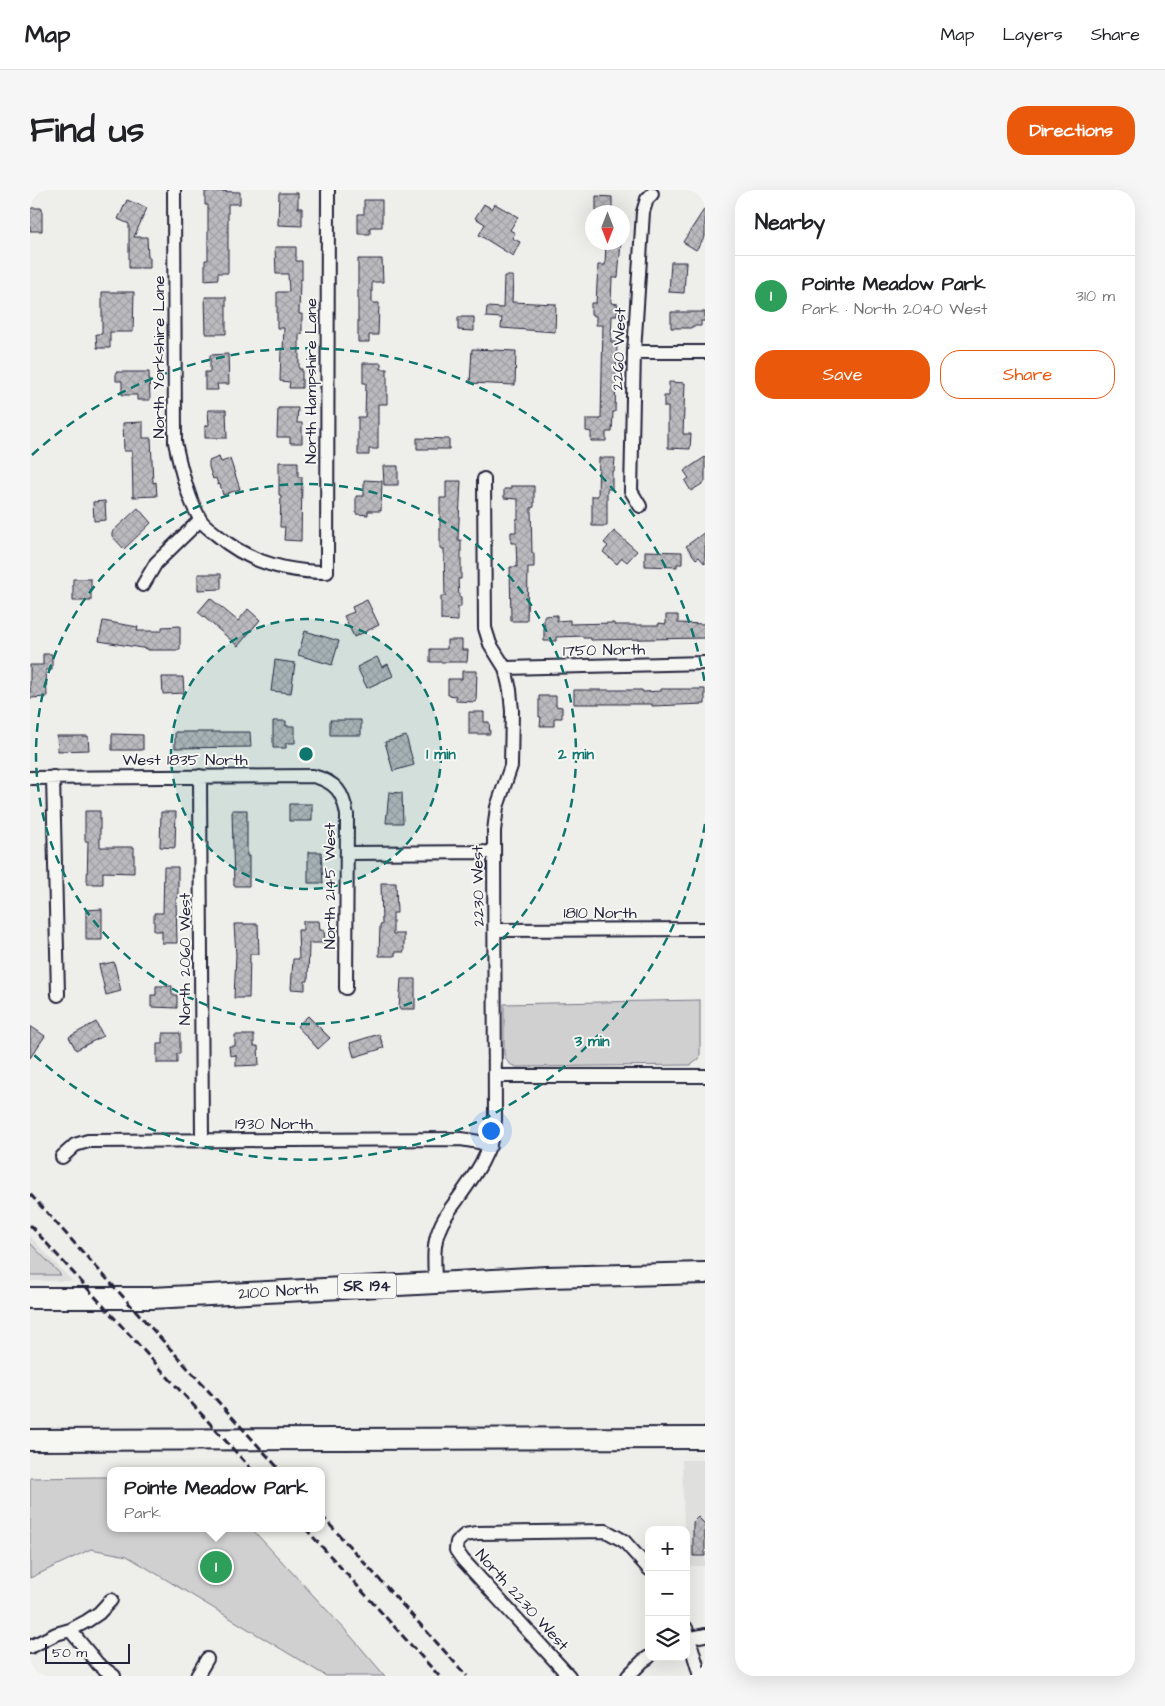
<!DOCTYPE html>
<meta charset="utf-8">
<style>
body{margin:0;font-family:"Architects Daughter",sans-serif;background:#f6f6f6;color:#202124}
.controls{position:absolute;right:15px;bottom:15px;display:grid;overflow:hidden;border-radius:10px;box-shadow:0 5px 20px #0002}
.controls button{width:45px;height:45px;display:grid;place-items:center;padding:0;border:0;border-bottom:1px solid #e0e0e0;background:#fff;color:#202124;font:25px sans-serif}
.compass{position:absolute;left:555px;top:15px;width:45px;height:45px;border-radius:50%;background:#fff;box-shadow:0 5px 20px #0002;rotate:180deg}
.scale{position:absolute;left:15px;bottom:12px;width:85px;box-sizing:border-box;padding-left:5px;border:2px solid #22223b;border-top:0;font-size:14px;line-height:18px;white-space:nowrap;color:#22223b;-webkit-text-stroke:4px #f6f6f2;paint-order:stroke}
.you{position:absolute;left:460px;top:940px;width:18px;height:18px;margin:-12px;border:4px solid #fff;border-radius:50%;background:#1a73e8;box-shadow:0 0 0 8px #1a73e833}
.badge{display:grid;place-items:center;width:32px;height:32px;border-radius:50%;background:#ea580c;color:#fff;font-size:16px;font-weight:700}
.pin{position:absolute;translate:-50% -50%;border:2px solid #fff;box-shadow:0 1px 5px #0006}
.popup{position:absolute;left:77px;top:1277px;width:218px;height:65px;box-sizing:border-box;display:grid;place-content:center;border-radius:10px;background:#fff;filter:drop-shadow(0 1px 4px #0005);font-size:16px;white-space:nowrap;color:#757577}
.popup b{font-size:19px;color:#202124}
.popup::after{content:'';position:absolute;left:50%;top:100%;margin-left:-10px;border:10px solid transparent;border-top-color:#fff}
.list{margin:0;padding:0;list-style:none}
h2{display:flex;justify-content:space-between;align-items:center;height:65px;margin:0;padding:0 20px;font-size:21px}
h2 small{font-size:16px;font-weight:400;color:#757577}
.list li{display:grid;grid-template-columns:32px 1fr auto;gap:15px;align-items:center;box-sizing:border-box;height:80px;padding:0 20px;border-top:1px solid #e0e0e0}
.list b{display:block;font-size:19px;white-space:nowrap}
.list p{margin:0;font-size:16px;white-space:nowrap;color:#757577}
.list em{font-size:16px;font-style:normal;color:#757577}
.actions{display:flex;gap:10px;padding:15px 20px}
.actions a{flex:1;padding:11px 0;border:1px solid #ea580c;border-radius:20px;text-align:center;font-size:18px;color:#ea580c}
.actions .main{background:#ea580c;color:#fff}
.icon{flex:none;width:28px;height:28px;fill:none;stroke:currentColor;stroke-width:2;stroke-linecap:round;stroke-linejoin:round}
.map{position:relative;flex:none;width:675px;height:1486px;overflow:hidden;border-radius:20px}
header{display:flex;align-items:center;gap:30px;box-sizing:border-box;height:70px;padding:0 25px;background:#fff;border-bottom:1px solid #e0e0e0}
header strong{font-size:24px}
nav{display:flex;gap:28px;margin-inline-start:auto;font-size:18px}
.intro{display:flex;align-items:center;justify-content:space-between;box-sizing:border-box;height:120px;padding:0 30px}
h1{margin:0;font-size:35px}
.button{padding:12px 22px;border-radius:20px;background:#ea580c;color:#fff;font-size:18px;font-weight:700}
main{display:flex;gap:30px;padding:0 30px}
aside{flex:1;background:#fff;border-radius:20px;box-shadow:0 5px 20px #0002}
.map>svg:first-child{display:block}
.built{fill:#dfdfde}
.green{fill:#d0d0d1;stroke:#797986}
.building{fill:url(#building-cross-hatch);stroke:#22223b}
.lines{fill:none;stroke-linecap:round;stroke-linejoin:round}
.minor-casing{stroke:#22223b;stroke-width:16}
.trunk-casing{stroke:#22223b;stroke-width:24}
.minor{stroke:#f6f6f2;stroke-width:12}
.trunk{stroke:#f6f6f2;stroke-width:20}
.rail{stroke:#22223b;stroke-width:3;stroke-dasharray:8 4;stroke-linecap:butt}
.ring{fill:none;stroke:#0f766e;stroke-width:2.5;stroke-dasharray:9 6}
.labels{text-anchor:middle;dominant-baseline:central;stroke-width:4;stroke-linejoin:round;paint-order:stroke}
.shield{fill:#f6f6f2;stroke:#626272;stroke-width:1}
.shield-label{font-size:15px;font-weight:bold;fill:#22223b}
.street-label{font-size:16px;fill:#22223b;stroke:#f6f6f2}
.centre{fill:#0f766e;stroke:#f6f6f2;stroke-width:2.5}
.ring-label{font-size:15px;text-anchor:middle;font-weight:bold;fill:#0f766e;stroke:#f6f6f2;stroke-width:4;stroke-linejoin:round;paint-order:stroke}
</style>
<header>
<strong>Map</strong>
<nav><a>Map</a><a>Layers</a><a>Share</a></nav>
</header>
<div class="intro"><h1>Find us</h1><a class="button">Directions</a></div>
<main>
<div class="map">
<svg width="675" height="1486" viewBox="0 0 675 1486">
<defs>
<pattern id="building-cross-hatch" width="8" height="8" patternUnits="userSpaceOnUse" patternTransform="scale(1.25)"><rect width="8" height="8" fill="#bbbbbf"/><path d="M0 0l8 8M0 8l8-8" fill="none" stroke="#a0a0a5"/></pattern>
</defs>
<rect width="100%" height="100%" fill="#eeeeeb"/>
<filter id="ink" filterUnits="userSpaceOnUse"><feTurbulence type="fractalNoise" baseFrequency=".02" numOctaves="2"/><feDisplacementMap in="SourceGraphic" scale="10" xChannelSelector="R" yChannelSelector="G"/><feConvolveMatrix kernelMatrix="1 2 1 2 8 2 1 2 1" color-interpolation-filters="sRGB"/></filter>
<g filter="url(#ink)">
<path class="built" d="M0,1046L42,1091H0Z
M652,1270H675V1376H656V1340H654Z"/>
<path class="green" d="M670,810V864L669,869L661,875L487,877C479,875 476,871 474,864V814Z
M0,1053L31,1085H0Z
M68,1287H81V1338H221L319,1444L355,1486H296L97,1366L61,1359L0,1388V1288Z"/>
<path class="building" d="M175,1L210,2V14H198V83H188V89L175,90V70H178V15H175Z
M249,3H268V18H272V36L248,35Z
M566,6L582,7V22H566Z
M97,10L117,18L104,47H117L118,67H120V78H99V34L88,29Z
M334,10H352V37H340V44H328V24H334Z
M454,14L462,19L465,14L488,27L480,40L485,43L482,48L490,52L483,66L449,45L455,34L445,28Z
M0,18H12V41H0Z
M675,18V47L666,60L653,52Z
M576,52H591L588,88H582L581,113L588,114L587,126H582L581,152H587L585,222H583L582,242H576V251H561V242L556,241V229H571L573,135H566V126L561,125V113H566L568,75H575Z
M245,57H266V71H272V90H270L269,124H272V144H269V179H272V198H259L260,192L250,191L251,160H253L254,138H247V102H259L258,84H246Z
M328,69H352L353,92H342V113H349L348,145H339V152H328Z
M641,72H656L654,103L639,102Z
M474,86H483L482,112L526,114L525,142L471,138L472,128L456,127L457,117L473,118Z
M72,102H104L103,142H80V158H67L66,144H72Z
M175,107H196V144H176Z
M641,122H675V131H671V136H662V138H641Z
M428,127H444V141L428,140Z
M442,159L486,161L485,195L440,193Z
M198,164L199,194H187L188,200H175V182H180V165Z
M333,173H351V179H357V214H348V259H339V265H328V227H335L336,193H333Z
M86,182H119L120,210H107V205H92V191H86Z
M639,192L655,193L653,244H661L660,259L638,258V217H634V206H639Z
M248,218H268L267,233H272V253H260V247H247Z
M178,220H196L197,248H175V236L179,235Z
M113,232V248H121L123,293L126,292L127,306L103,307L102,261H94L93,233Z
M387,248L419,249V259H387Z
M189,267L191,272L200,269L210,299L193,305L190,294L188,295L186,288L183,289L179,277V271Z
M675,267V292L661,301L655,291L659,288L654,281Z
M569,268H585L584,281H582V299H577V336H562V306H568Z
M249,272H268V287H272L271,351L254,350L255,337H250L251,305H249Z
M353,276H368V295H354Z
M334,290L352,291L351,321H338V325L326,324V306H334Z
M416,291H431L428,350H431V389H428L429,407H431V417H428V431L411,430V406H415L414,359H410V308H416Z
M481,296H504V317L501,318L502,363H504V377H498L497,431H481L480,377H487L486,353H481V342H486V329H488V309L474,308V299H481Z
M75,311L76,330L64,331L63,312Z
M108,318L121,333L94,359L82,346V342Z
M584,341L607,361L597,372L592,368L587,374L573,362L578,356L574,353Z
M675,342V374L669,367L666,369L656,356Z
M615,361L652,362V374H647V377L615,376Z
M168,384H191V399L168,400Z
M43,389H61V411H43Z
M180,408L208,431L218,419L230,430L208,456L168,422Z
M337,410L349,435L324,447L314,426L324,422L322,417Z
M527,425V431L540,430V434L584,433V435H629V433L636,434V425H648V433L675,434V448L561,450V448H553V446L526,447V451H514V426Z
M73,431L108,437L107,441H132V437L150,436V460H118V459L69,451Z
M275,441L309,451L302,475L268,465Z
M417,450H432V460H438L437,472H400V459H417Z
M13,464H22V480H16L17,507L0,508V475H13Z
M347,467L352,477L358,474L363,486L337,498L327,477Z
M245,470L265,473L261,503L241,501Z
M432,481H447L446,512L426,511V506L418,505V489H432Z
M132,487H153L154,503L133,504Z
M631,499H675V514L622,516V514H544V500H612L613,502L631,501Z
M509,506H526V516L532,517V528H524V536H510L511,527H509Z
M439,522H454V532H459L460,544H439Z
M300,530H331V545H300Z
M243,531H256V536H265V553H256V558H243Z
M145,542H220L221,557L145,558Z
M82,544L113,545V560H82Z
M27,546H58L59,560L28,561Z
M376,546L384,575L363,581L355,552Z
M359,602L372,603L373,633H356Z
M259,614H282V631H259Z
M202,620H217V666H219V696H204Z
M55,621H70V657H104V683L73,682V694H57L58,651H55Z
M131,622H146L145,658L130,657Z
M278,662H291L293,693H278Z
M134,677H148V708H146L147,753H132V741H124V723H133Z
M351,693H366L367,723H363V744H374V762H365V766H349L350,735H352Z
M72,719V750H56V720Z
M273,731H289L290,740H294L295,753H279L278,791H275V800L261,799L263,769H269L268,740H273Z
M204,734H228L229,764H220L219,808H204L206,765Z
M84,772L91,801L76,805L69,775Z
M371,789H385V819H369Z
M126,796H142V805H147V818L121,817V805H126Z
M278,826L300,848L288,859L267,836Z
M66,832L73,846L46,860L39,847Z
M0,836L15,846L0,868Z
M133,843H150V864H147V873H127V854H133Z
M349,844L354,858L324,867L320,853Z
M205,845H224V856H228L229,875L206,876V865L200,866L199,856H205Z
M668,1327L675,1334V1366H663V1332Z"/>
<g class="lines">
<defs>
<path id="minor" d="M144,0L145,252C150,276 157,307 170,329C173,335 181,340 187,345C218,372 257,382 297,382L298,0
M604,162H675
M610,316L601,301L604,162L613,22L617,9L622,4
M113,395L126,373L170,330
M475,478L675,473
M170,586L172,950
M23,587L28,805
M0,588L283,586C306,592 313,602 317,625L316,798
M317,663L464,662
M465,740L675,739
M466,886H675
M32,967L45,955L58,951L431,949L449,952L460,956
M405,1094C405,1076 402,1057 409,1040C413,1029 420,1019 427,1010C445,985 462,962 465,930L464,641L467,617L481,576L482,521L480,500L475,478L460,454L455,438L454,289
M656,1438L670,1486
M40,1440L68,1474L84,1486
M656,1449L675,1445
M0,1457L26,1444L40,1440L57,1431L69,1423L81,1410
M167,1486L177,1469
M539,1486L433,1370L426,1360L427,1352L435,1345L447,1343L576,1341L594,1351L619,1379
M598,1486L613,1471L619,1467"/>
<path id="trunk" d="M0,1108H122L517,1087L675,1083
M0,1250L675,1248"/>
</defs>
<use href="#minor" class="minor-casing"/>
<use href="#trunk" class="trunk-casing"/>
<use href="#minor" class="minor"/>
<use href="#trunk" class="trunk"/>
<path class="rail" d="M0,1004L251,1281
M0,1035L223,1281
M291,1325L437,1486
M275,1338L409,1486"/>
</g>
</g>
<circle cx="276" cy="564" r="135" fill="#0f766e" fill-opacity=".12"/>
<g class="ring">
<circle cx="276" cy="564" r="135"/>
<circle cx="276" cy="564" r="270"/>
<path d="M675 634A405 405 0 0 1 2 863M2 265A405 405 0 0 1 675 494"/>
</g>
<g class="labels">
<rect class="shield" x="308" y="1083.5" width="58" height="25" rx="4"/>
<g class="shield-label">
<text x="337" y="1096">SR 194</text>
</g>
<g class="street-label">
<text transform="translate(589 159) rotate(-88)">2260 West</text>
<text transform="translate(129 167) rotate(-90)">North Yorkshire Lane</text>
<text transform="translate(281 191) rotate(-90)">North Hampshire Lane</text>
<text transform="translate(574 460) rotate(-1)">1750 North</text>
<text x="155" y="570">West 1835 North</text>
<text transform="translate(300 696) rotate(-90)">North 2145 West</text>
<text transform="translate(448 696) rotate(-91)">2230 West</text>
<text x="570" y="723">1810 North</text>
<text transform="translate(155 769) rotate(-90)">North 2060 West</text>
<text x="244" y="934">1930 North</text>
<text transform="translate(248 1101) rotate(-4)">2100 North</text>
<text transform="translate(492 1410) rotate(48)">North 2230 West</text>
</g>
</g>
<circle cx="276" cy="564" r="8" class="centre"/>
<g class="ring-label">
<text x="411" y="569">1 min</text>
<text x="546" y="569">2 min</text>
<text x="562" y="856">3 min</text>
</g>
</svg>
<div class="controls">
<button>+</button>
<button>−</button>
<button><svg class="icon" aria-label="layers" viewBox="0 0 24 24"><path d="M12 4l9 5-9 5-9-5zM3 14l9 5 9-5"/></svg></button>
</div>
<svg class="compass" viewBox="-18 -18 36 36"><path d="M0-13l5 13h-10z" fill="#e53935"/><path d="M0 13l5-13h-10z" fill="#757577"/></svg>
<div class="scale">50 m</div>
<div class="you"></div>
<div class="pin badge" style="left:186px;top:1377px;background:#2e9e5b">1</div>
<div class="popup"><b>Pointe Meadow Park</b>Park</div>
</div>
<aside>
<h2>Nearby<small></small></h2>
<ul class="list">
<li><span class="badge" style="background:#2e9e5b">1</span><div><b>Pointe Meadow Park</b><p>Park · North 2040 West</p></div><em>310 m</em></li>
</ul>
<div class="actions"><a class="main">Save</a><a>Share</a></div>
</aside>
</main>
